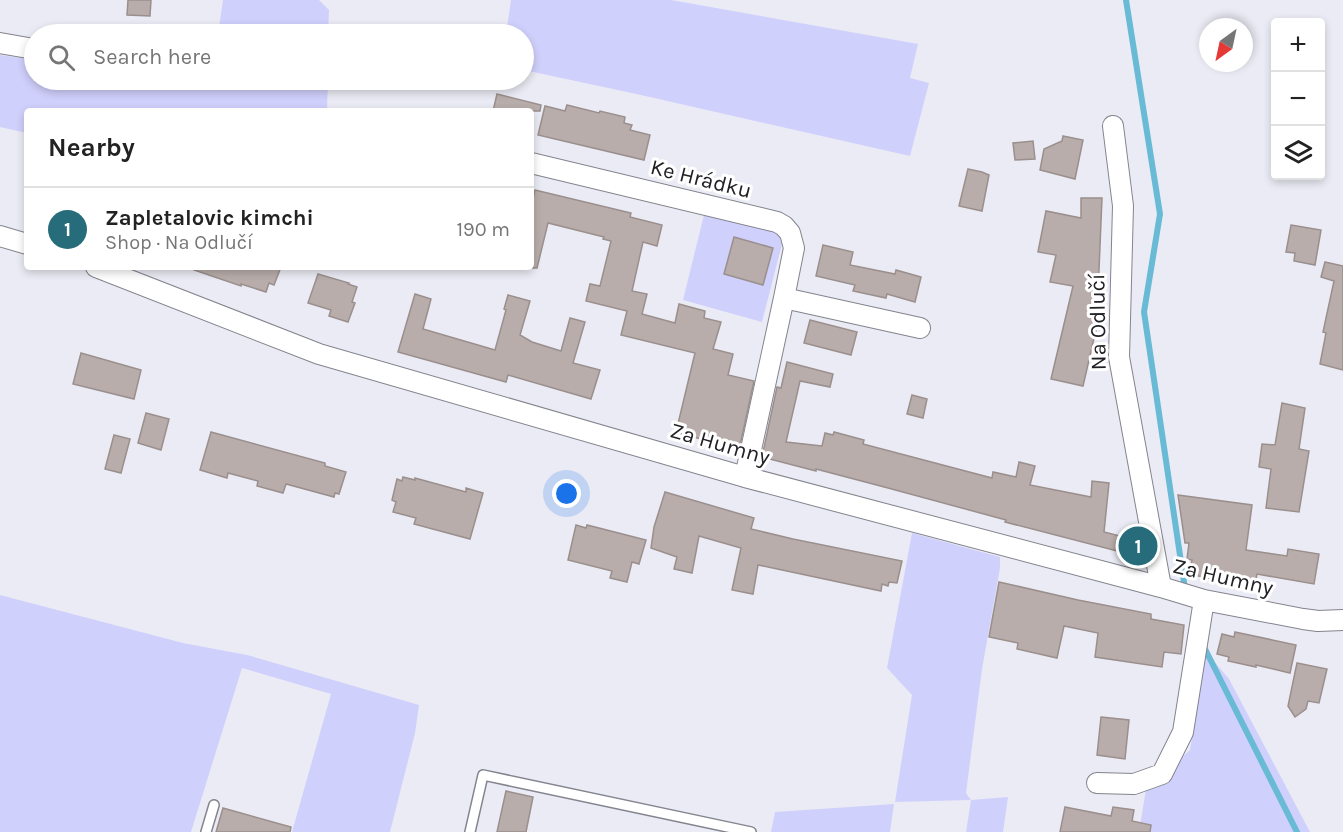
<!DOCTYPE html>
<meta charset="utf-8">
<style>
body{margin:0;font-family:Karla,sans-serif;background:#f6f6f6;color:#222}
.controls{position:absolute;right:18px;top:18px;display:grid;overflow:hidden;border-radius:6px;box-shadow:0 3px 9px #0003}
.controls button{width:54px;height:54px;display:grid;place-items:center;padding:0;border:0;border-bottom:2px solid #e0e0e0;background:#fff;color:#222;font:30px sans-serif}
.compass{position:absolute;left:1199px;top:18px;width:54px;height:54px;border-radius:50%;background:#fff;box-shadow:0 3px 9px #0003;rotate:213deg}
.you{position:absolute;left:567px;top:494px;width:21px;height:21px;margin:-15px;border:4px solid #fff;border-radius:50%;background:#1a73e8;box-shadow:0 0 0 9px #1a73e833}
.badge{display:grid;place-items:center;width:39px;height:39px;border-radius:50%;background:#266c7b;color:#fff;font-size:20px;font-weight:700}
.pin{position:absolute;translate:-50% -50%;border:3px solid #fff;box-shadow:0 2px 6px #0006}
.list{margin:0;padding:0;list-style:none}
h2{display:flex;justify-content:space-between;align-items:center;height:78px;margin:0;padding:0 24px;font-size:26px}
h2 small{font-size:20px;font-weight:400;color:#767676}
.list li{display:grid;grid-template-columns:39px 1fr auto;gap:18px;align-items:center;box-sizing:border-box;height:84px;padding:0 24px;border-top:2px solid #e0e0e0}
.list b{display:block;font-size:22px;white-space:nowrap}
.list p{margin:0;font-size:20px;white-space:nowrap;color:#767676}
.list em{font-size:20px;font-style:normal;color:#767676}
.icon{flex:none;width:33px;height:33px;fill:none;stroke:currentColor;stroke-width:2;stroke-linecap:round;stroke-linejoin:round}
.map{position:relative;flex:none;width:1343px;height:832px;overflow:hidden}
.search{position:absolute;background:#fff;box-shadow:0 3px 9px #0003;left:24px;top:24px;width:510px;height:66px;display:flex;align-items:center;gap:15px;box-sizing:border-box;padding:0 21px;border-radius:33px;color:#767676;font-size:22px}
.panel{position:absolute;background:#fff;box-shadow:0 3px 9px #0003;left:24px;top:108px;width:510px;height:162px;border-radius:6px}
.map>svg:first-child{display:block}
.green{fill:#d0d0fc}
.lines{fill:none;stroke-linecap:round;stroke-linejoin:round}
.stream{stroke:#69bad5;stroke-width:6}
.building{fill:#b8adaa;stroke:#9a8f8d;stroke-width:1.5}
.service-casing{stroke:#83848d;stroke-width:12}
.minor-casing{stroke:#83848d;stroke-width:22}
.service{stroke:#fff;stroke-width:9}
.minor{stroke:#fff;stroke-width:20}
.labels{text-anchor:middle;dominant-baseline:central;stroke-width:6;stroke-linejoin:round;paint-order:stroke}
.street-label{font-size:22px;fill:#212125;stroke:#fff}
</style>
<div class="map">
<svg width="1343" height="832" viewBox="0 0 1343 832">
<rect width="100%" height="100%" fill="#ebebf5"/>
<path class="green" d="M223,0H319L329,10L328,34H218Z
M511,0H671L918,44L910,78L929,83L910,156L641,95L524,70V34H506Z
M0,55L34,60V80H157L210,90L211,80H328L327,111H27V133L0,127Z
M704,215L773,230L778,233L782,244L762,322L683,300Z
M912,533L1000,557V568L982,669L966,793L971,800L1008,797L1003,832H966L971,800L895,802L912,695L887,668Z
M0,595L183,643L247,655L419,705L415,733L390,832H292L331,694L242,668L191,832H0Z
M1206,652L1229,679L1310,832H1139L1146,789L1190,750Z
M894,804L890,832H771L775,812Z"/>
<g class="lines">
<path class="stream" d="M1126,0L1160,214L1144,312L1185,589
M1203,645L1297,832"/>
</g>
<path class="building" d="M128,0H151L150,16L127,15Z
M497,94L541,105L540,111H493Z
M567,105L599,113L600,111L625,117L624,123L632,125L630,130L650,135L644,160L538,135L545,106L565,111Z
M1063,136L1083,140L1075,179L1040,170L1044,149L1062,141Z
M1033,141L1035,159L1015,160L1013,143Z
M968,169L982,172L989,175L982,211L959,206Z
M535,190L631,213L630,217L662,225L657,246L643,242L632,291L647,294L642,314L675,323L679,304L705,311L704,318L721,322L713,349L733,354L728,375L754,381L739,450L676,432L695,353L621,335L627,311L586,301L590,284L600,286L611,241L603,239L604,237L548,223L537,268H531V207Z
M1081,198H1102L1098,294L1104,295L1083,386L1051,379L1073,286L1050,282L1056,255L1038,252L1046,211L1081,218Z
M1291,225L1321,230L1315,265L1294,261L1295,253L1286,252Z
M734,237L773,248L763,285L724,274Z
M823,245L853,252L850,265L895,274L896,270L921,277L915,302L887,294L886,298L853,291L855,285L816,276Z
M1325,262L1343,266V370L1320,364L1326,333L1323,332L1334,281L1321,277Z
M194,267H281L274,285L269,283L266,292L241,284V286L194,270Z
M318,274L349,283L348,284L357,287L352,302L355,303L348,322L329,316L331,310L308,303Z
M415,294L431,299L423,329L495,350L506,310L504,309L508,295L530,301L520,335L532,342L561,351L570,318L585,322L573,363L600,370L591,399L508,375L506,382L398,352Z
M810,320L857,332L851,355L804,343Z
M81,353L141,370L134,399L73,384Z
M787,362L833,374L830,387L800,381L786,442L822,446L825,433L833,435L834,432L864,440L863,444L992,478L993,472L1016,477L1019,462L1035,466L1030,485L1091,497L1092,481L1109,483L1104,532L1140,541L1144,558L1005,522L1006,520L888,488L816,469V471L762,457L777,387L781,388Z
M912,395L927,399L923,418L907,414Z
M1282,403L1305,408L1299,449L1309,451L1299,512L1266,508L1271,469L1259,467L1262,444L1275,445Z
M146,413L169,419L161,450L138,443Z
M211,432L325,463V466L346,472L339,494L335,493L334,497L286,484L283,493L257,486L258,481L228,473L227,478L200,470Z
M114,435L130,439L121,473L105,469Z
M403,477L415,480V478L466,492V488L483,493L470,539L414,524L416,518L393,512L396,502L392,500L397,479L402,481Z
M665,492L754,518L751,529L793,539L902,561L897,583L889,582L888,586L882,584L881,591L758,565L753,594L732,590L741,548L699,536L692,573L674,569L677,557L651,548L654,527Z
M1178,495L1252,505L1246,550L1287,556L1288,549L1319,554L1314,584L1257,574L1255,586L1240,583V585L1189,574L1192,560L1187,559L1189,543H1185Z
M576,525L586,528L587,525L646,540L639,564L632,562L627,582L610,578L612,571L568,560Z
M999,582L1078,600L1151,614V619L1184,625L1181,654L1164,652L1162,667L1095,657L1098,633L1064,626L1057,658L1017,649L1018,643L989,637Z
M1235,632L1296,645L1290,673L1256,665V667L1228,661L1229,657L1217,654L1222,634L1234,637Z
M1297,663L1327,669L1319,703L1308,701L1306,709L1295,717L1288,706Z
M1101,717L1129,720L1125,759L1097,755Z
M506,791L533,797L526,832H497Z
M1065,807L1111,816L1113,807L1134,810L1132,821L1151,825L1150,832H1060Z
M223,808L291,827L290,832H216Z"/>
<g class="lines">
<defs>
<path id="service" d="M206,832L214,805
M470,832L483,775L751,832"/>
<path id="minor" d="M0,43L34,49
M1113,126L1123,206L1119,357L1161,587
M531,163L777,222L784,226L790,233L794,248L784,298L745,477
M0,236L27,244
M96,267L319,354L745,477L1161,587L1204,600L1303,619L1318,621L1343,620
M784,298L920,328
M1097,783L1134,784L1162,774L1183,732L1204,600"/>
</defs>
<use href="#service" class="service-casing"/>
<use href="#minor" class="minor-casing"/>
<use href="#service" class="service"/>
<use href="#minor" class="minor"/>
</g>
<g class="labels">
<g class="street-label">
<text transform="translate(701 179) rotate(14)">Ke Hrádku</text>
<text transform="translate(1098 322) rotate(-91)">Na Odlučí</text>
<text transform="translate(720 444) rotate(16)">Za Humny</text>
<text transform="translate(1223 577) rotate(13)">Za Humny</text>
</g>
</g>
</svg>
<div class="controls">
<button>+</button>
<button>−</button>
<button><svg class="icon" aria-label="layers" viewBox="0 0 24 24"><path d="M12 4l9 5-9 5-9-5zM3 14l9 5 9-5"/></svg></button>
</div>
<svg class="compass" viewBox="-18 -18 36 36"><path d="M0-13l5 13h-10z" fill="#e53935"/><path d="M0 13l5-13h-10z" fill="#767676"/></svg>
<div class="you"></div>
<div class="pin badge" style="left:1138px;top:546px">1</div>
<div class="search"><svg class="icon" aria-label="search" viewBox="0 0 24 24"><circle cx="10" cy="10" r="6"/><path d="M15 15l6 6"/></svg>Search here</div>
<section class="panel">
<h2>Nearby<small></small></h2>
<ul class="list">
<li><span class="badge">1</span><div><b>Zapletalovic kimchi</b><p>Shop · Na Odlučí</p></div><em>190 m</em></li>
</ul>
</section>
</div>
